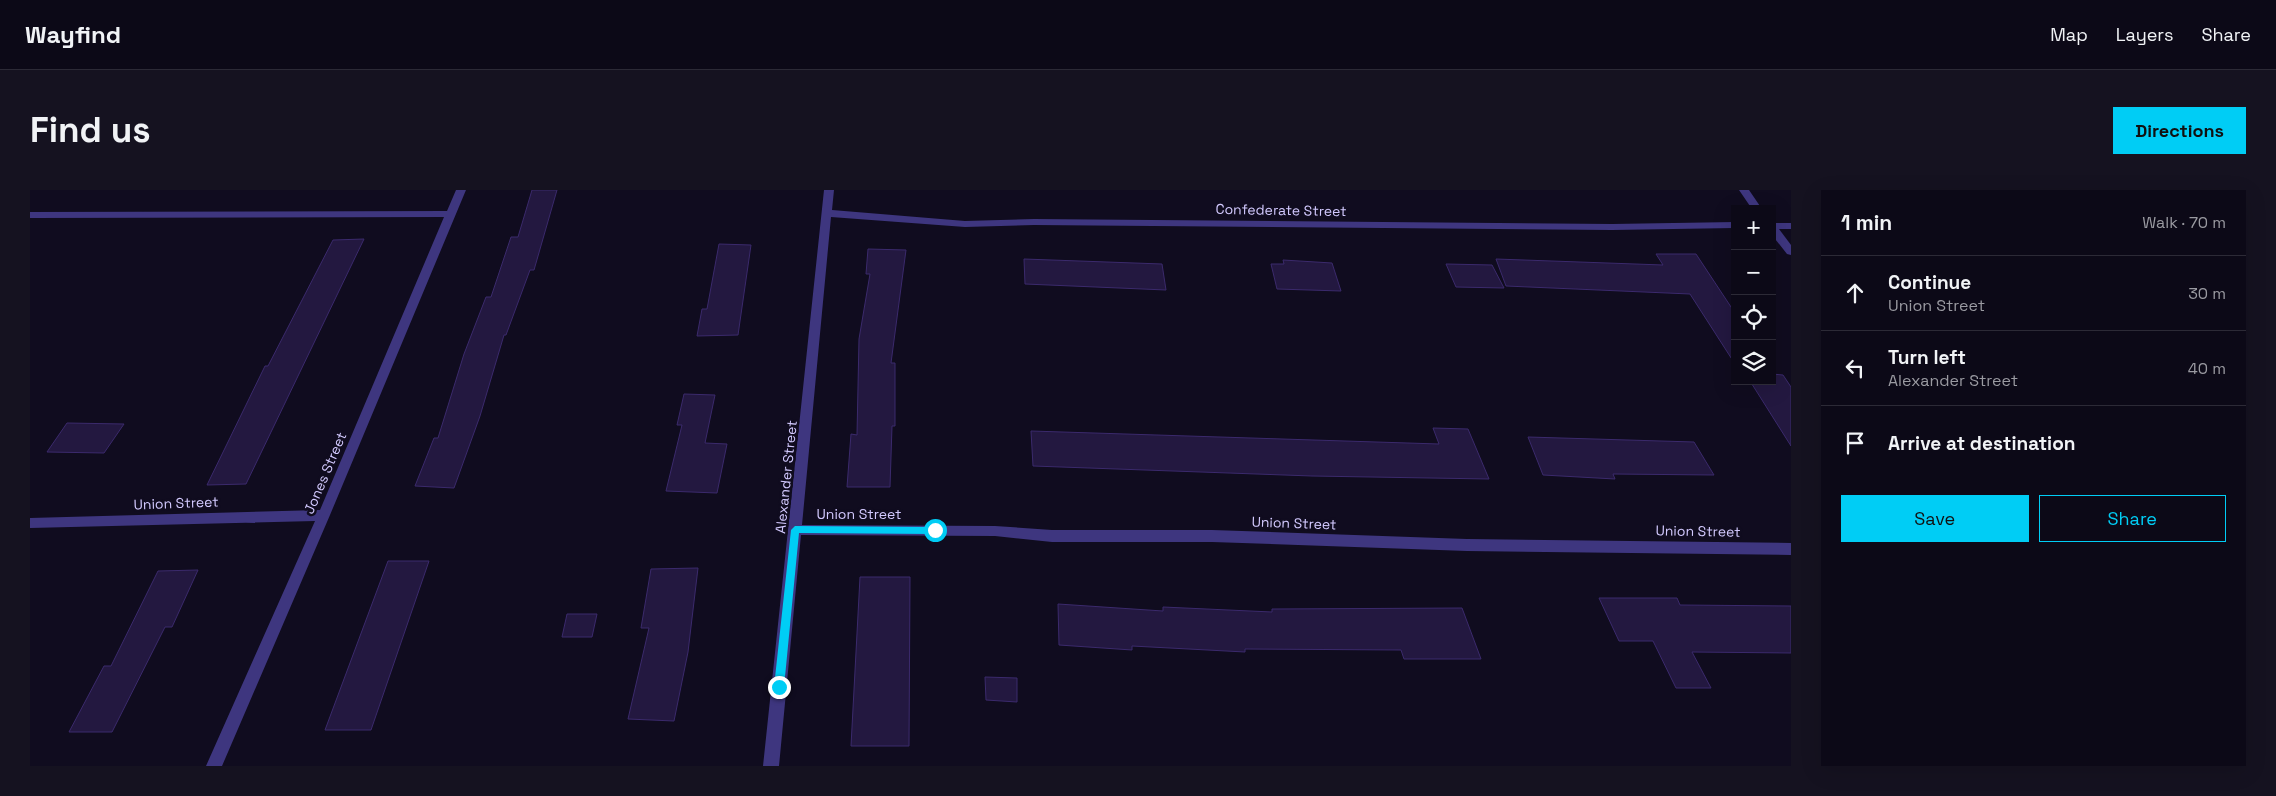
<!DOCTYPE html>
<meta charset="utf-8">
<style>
body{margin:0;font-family:"Space Grotesk",sans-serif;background:#151220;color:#f1f3f6}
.controls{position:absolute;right:15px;top:15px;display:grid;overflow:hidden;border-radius:0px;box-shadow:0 5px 20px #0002}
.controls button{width:45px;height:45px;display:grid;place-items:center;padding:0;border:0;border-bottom:1px solid #2c2a36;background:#0c0917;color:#f1f3f6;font:25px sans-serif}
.stop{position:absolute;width:15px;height:15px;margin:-11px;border:4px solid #00cdf5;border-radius:50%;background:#fff}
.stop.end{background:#00cdf5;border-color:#fff;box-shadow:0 1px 5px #0008}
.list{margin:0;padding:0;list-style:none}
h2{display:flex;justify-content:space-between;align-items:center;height:65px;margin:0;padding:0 20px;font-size:21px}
h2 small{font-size:16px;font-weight:400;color:#9a9aa1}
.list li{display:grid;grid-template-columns:32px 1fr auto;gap:15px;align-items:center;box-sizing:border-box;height:75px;padding:0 20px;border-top:1px solid #2c2a36}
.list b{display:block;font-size:19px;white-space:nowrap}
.list p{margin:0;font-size:16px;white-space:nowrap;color:#9a9aa1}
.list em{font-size:16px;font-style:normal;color:#9a9aa1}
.actions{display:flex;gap:10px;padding:15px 20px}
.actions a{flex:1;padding:11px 0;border:1px solid #00cdf5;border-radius:0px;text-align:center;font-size:18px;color:#00cdf5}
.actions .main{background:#00cdf5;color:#111}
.icon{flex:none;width:28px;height:28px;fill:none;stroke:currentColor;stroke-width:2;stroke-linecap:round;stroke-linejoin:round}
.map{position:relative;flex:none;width:1761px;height:576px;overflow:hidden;border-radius:0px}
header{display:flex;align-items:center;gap:30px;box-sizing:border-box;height:70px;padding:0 25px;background:#0c0917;border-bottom:1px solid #2c2a36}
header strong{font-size:24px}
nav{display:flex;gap:28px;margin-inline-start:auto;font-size:18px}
.intro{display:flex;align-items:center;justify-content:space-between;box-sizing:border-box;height:120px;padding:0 30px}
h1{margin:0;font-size:35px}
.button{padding:12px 22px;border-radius:0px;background:#00cdf5;color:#111;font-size:18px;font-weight:700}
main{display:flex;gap:30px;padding:0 30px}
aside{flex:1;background:#0c0917;border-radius:0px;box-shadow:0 5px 20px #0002}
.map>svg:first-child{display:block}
.building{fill:#231840;stroke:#3b2a6c}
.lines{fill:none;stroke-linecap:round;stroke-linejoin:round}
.minor{fill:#3e367f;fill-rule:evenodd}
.route{fill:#00cdf5}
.labels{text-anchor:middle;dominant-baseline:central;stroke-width:5;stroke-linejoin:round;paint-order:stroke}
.street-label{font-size:14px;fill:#d3caff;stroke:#100c1f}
</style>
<header>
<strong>Wayfind</strong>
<nav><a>Map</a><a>Layers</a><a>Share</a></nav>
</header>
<div class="intro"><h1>Find us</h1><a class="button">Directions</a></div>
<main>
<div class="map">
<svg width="1761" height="576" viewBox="0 0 1761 576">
<rect width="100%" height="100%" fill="#100c1f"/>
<path class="building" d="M502,0H527L504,80H500L476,145H474L450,226L424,298L385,296L404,248H408L434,164L456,107H461L481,47H488Z
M334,49L216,294L177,295L235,176H238L303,50Z
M689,54L721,55L708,145L667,146L672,119H677Z
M838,59L876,60L861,173H865V236H862L860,297H817L821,244L827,245L829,149L840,84H836Z
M1626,64H1666L1705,123V174L1660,104L1476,96L1466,69L1633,75Z
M994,69L1132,74L1136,100L995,94Z
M1253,70L1302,73L1311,101L1247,99L1241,74H1254Z
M1416,74L1462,75L1474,98L1426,97Z
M1742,184L1753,185L1761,197V256L1720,191H1742Z
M654,204L685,205L675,253L697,254L687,303L636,301L652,235H647Z
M37,233L94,234L74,263L17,262Z
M1403,238L1438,239L1459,289L1282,286L1003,276L1001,241L1409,254Z
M1498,247L1664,252L1684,285L1583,284L1585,289L1513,285Z
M358,371H399L341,540H295Z
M668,378L658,462L644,531L598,529L619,438H611L621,379Z
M168,380L142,437H135L82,542H39L74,476H81L128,381Z
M830,387H880L879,556H821Z
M1569,408H1647L1650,415L1761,416V463L1662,462L1681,498H1646L1623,451H1589Z
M1028,414L1133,421V417L1242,422V419L1432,418L1451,469H1374L1371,460L1215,459V462L1102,456V460L1029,455Z
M537,424H567L562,447H532Z
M955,487L987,488V512L956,510Z"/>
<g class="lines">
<path class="minor" d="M426,0H436L300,325L192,576H176L285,331L0,338V328L290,320L414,27L0,28V22L417,21Z
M794,0H804L802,20L935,31L1004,29L1582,34L1705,32V38L1582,40L1004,35L935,37L801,27L772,335L965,336L1022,340H1182L1437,349L1761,353V365L1437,361L1182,352H1022L965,346L771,345L749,576H733Z
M1709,0H1719L1732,19H1722Z
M1742,33H1761V39H1749L1761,55V65L1757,64L1742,45Z"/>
</g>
<path class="route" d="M765,336L905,337L909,340L905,344L769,343L754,497L749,502L744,497L761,340Z"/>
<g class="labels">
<g class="street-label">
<text transform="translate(1251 20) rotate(1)">Confederate Street</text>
<text transform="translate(295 283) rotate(-67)">Jones Street</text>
<text transform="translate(756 287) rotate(-84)">Alexander Street</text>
<text transform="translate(146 313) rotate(-2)">Union Street</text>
<text x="829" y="324">Union Street</text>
<text transform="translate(1264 333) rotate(2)">Union Street</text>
<text transform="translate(1668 341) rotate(1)">Union Street</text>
</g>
</g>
</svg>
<div class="controls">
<button>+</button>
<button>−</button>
<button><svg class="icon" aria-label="locate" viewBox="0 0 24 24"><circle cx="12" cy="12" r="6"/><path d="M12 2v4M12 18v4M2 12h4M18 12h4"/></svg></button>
<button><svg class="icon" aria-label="layers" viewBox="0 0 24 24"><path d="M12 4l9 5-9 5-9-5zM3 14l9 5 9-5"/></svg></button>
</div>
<div class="stop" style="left:905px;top:340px"></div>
<div class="stop end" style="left:749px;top:497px"></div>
</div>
<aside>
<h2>1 min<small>Walk · 70 m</small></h2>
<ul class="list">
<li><svg class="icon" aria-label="ahead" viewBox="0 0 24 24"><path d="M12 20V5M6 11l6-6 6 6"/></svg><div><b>Continue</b><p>Union Street</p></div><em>30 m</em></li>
<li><svg class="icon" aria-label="left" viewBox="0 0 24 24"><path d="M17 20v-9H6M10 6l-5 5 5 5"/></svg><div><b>Turn left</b><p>Alexander Street</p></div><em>40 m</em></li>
<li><svg class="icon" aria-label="arrive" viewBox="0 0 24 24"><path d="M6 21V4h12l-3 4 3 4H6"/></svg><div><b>Arrive at destination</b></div></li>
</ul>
<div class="actions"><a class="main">Save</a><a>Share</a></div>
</aside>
</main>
